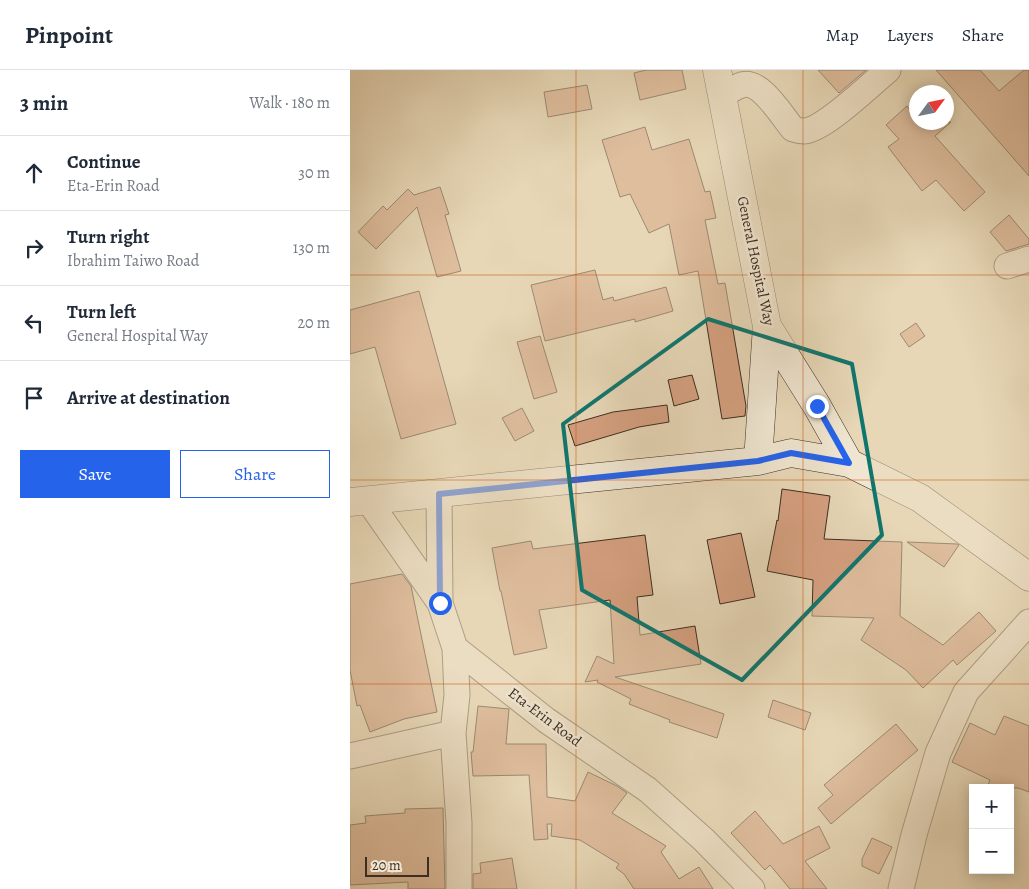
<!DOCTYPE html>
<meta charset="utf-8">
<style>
body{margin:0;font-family:Alegreya,serif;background:#f6f6f7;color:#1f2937}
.controls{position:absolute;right:15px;bottom:15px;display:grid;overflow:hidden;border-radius:0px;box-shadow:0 2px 12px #0003}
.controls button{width:45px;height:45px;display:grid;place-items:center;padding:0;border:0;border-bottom:1px solid #e0e1e3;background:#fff;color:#1f2937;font:25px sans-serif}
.compass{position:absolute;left:559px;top:15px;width:45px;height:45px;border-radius:50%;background:#fff;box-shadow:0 2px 12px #0003;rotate:57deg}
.scale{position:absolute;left:15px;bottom:12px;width:64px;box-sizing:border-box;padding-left:5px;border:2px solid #3d2e22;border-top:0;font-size:14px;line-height:18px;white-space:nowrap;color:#3d2e22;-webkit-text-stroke:4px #efe5d0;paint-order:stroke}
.stop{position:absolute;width:15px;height:15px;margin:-11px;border:4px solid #2563eb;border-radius:50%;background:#fff}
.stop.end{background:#2563eb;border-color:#fff;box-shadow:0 1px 5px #0008}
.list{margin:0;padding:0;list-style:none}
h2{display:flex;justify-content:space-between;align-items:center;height:65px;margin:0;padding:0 20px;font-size:21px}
h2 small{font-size:16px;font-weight:400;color:#747a83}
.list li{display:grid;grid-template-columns:32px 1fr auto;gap:15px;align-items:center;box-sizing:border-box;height:75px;padding:0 20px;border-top:1px solid #e0e1e3}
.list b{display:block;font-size:19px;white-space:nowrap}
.list p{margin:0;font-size:16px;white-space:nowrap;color:#747a83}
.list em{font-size:16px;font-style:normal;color:#747a83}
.actions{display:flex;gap:10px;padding:15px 20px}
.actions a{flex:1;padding:11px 0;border:1px solid #2563eb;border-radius:0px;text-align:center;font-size:18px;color:#2563eb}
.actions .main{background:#2563eb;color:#fff}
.icon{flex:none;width:28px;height:28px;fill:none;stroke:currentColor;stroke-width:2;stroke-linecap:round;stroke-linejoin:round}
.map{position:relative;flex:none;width:679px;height:819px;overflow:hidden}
header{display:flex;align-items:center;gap:30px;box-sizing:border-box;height:70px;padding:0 25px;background:#fff;border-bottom:1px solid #e0e1e3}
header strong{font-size:24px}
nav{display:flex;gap:28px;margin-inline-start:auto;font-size:18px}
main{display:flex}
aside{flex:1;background:#fff}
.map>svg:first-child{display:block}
.building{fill:#d5a080;stroke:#3d2e22}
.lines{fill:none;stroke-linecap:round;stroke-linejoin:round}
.minor-casing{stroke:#685847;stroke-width:27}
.secondary-casing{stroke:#3d2e22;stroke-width:29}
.minor{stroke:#efe5d0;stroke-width:25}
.secondary{stroke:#efe5d0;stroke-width:28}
.route{stroke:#2563eb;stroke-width:6}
.marked{fill:none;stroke:#0f766e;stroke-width:4;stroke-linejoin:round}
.grid{fill:none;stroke:#ce530f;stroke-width:1;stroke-opacity:0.55}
.labels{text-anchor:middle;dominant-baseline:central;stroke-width:5;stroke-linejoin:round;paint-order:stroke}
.street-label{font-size:15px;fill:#3d2e22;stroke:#efe5d0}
</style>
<header>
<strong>Pinpoint</strong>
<nav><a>Map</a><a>Layers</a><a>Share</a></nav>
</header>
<main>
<aside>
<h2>3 min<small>Walk · 180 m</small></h2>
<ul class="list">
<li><svg class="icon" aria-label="ahead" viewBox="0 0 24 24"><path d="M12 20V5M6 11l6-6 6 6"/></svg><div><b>Continue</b><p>Eta-Erin Road</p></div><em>30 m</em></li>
<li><svg class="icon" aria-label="right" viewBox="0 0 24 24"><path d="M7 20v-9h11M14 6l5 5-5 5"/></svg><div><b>Turn right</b><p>Ibrahim Taiwo Road</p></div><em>130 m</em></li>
<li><svg class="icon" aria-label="left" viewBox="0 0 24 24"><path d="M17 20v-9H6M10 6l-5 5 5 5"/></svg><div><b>Turn left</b><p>General Hospital Way</p></div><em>20 m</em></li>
<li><svg class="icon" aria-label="arrive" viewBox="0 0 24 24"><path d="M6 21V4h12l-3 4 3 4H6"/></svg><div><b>Arrive at destination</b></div></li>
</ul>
<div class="actions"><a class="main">Save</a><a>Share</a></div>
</aside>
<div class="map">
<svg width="679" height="819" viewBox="0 0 679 819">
<rect width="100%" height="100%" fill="#e7d7b7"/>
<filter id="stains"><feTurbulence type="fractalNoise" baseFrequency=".004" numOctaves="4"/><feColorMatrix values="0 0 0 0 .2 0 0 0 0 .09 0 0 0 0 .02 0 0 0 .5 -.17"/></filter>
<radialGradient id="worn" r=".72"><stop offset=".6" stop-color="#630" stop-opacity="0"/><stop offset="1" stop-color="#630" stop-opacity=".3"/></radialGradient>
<path class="building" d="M296,0H332L336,19L290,30L284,3Z
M468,0H516L489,23Z
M586,0H630L649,21L674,0H679V106Z
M237,15L242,39L198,47L194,22Z
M557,36L566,47V52H601L585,66L635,122L614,141L586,110L572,121L538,77L549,69L536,55Z
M295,57L302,80L339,69L355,122L360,121L366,148L355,150L368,214L375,213L396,336L395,346L372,349L348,201L329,205L319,154L299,163L280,124L270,127L252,70Z
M90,117L99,144L95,145L111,201L87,207L67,137L26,179L8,162L33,136L37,140L58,119L64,125Z
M659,145L679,169V174L656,181L640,162Z
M245,200L253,230L263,227L264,231L316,217L323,241L285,252V249L195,271L181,215Z
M69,221L106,354L51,369L25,277L0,284V240Z
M566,253L575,266L559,277L550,264Z
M190,266L207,322L184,329L167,272Z
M342,305L349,329L324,336L318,310Z
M317,335L319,352L289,357L225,376L218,355L263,342Z
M172,338L184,361L165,371L152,348Z
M432,419L480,426L474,469L552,472L550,546L593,575L629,542L646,561L607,595L603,590L573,618L556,600L511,570L524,548L462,546L463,510L417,501L427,450L428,451Z
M391,463L405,527L370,534L357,470Z
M295,465L303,525L287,527L290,565L345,556L351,594L265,607L374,644L367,668L319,652L320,650L279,634L281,629L247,612L248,610L235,612L247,586L264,594L260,530L189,540L197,578L164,585L151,521H150L142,478L181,471L183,479Z
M557,472L607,474L609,475L594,497Z
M52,504L61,516L87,642L54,649L20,662L10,635L7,636L0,600V514Z
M423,630L461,643L455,660L418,647Z
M128,636L159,639L156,674H196L197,727L225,731L238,702L267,716L277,723L262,743L316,776L311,782L329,809L349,797L363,819H284L274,804L266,798L269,794L230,770L201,766L202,754H197L198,769L184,770L179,705L123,706L121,682H123Z
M654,646L679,656V722L668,718H637L640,710L602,692L620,653L645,665Z
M546,654L568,680L481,754L468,738L483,725L474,715Z
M93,738L95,819H58V812L0,815V755L16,753L15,746L55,743V739Z
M405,741L433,774L469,756L480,778L455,791L477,819H440L420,795L415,800L381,763Z
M522,768L542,777L529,804L512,796V789Z
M162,788L167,819H123V804L131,803L130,793Z"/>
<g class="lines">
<defs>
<path id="minor" d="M372,27C377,23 383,18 389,16C409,6 431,45 443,59C446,60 451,61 454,61C474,60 521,14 538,0
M657,196L679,189
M89,423L90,533L105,578L196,650L298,720L354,770L402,819
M18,430L90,533
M105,578L107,625L103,663L109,753V819
M0,686L103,663
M551,819L564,765L588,683L616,622L679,552"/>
<path id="secondary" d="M367,0L417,256L467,336L499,393
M408,391L417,256
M0,432L408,391L441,383L499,393L570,428L679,507"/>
</defs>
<use href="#minor" class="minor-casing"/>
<use href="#secondary" class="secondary-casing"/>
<use href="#minor" class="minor"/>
<use href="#secondary" class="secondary"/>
</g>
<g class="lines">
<path class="route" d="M90,533L89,424L408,391L441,383L499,393L467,336"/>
</g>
<path d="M0 0H679V819H0ZM358,249L502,294L532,465L392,610L232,520L213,354Z" fill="#e7d7b7" fill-opacity=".55" fill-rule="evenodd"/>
<path class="marked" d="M358,249L502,294L532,465L392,610L232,520L213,354Z"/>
<path class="grid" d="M226,0V819M453,0V819M0,205H679M0,410H679M0,614H679"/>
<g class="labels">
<g class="street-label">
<text transform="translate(406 191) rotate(78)">General Hospital Way</text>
<text transform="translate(195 647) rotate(37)">Eta-Erin Road</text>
</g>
</g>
<rect width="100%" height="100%" filter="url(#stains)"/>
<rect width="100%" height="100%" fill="url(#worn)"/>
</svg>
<div class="controls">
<button>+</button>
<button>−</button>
</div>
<svg class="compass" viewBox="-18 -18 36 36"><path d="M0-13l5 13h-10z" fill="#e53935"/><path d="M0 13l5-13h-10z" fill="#747a83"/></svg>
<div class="scale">20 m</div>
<div class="stop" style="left:90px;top:533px"></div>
<div class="stop end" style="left:467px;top:336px"></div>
</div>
</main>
